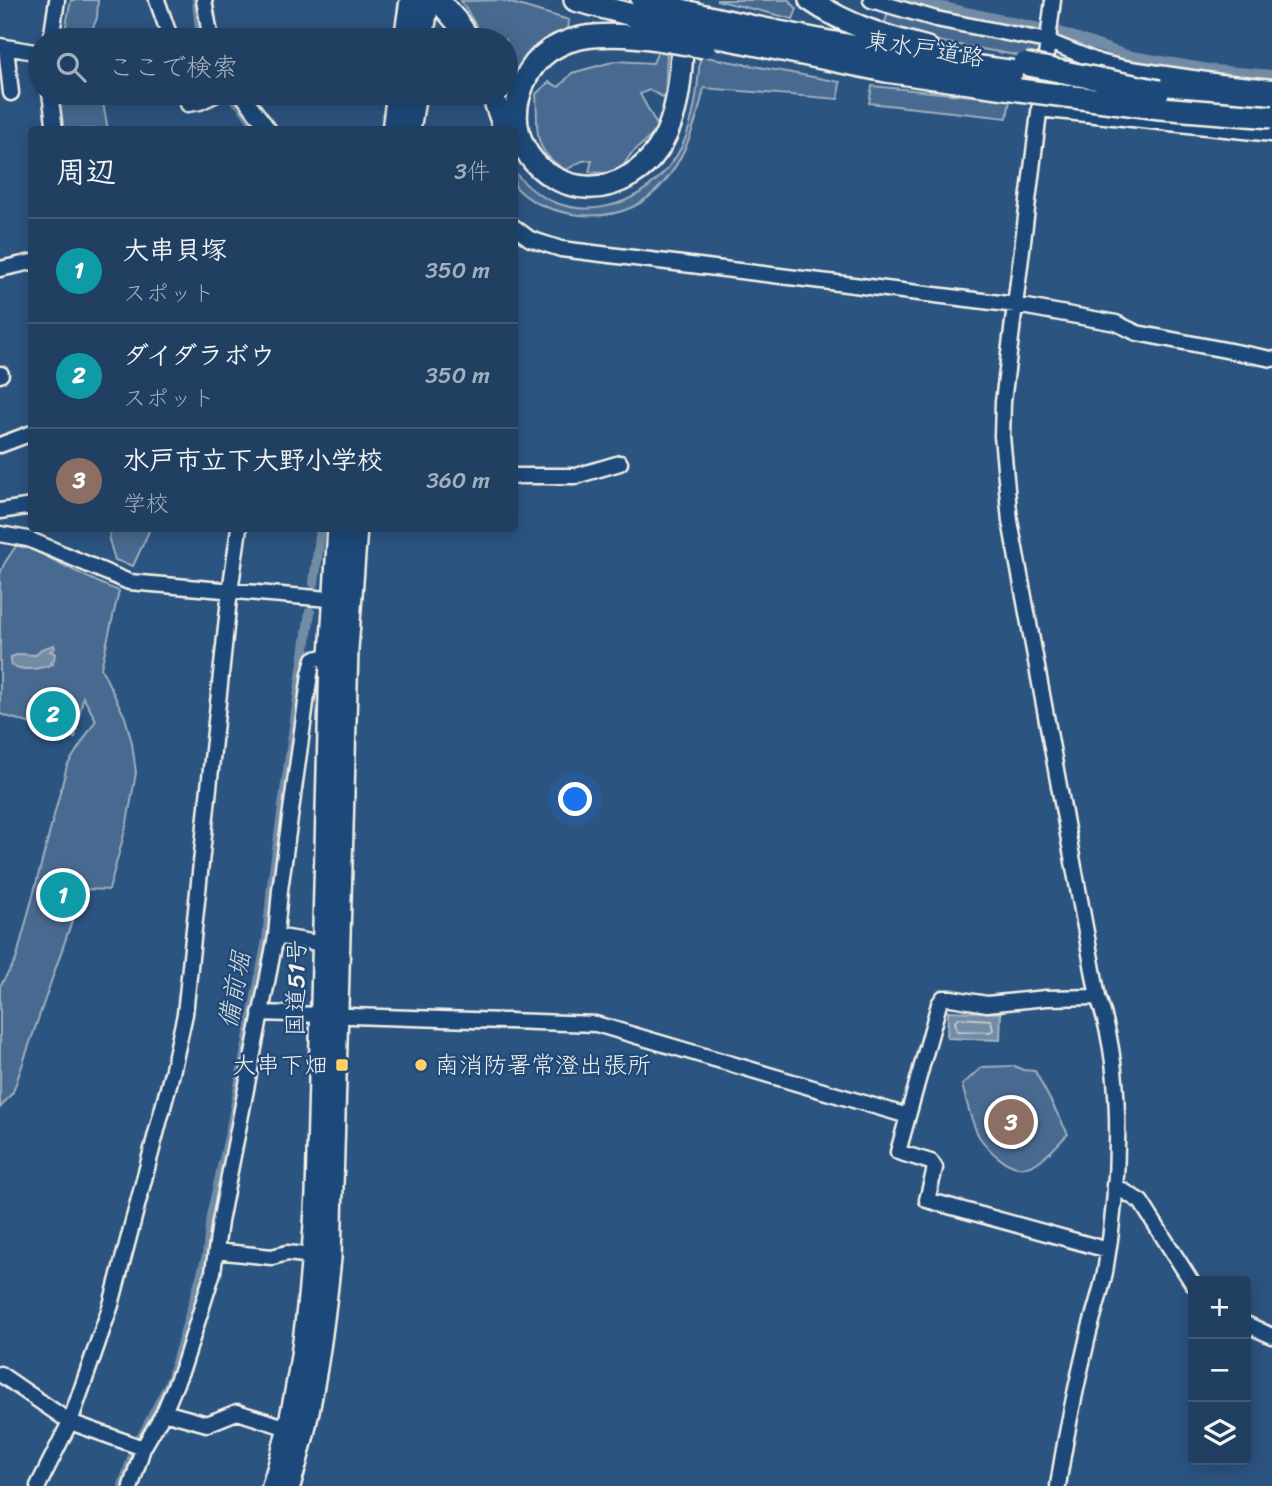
<!DOCTYPE html>
<html lang="ja">
<meta charset="utf-8">
<style>
body{margin:0;font-family:Sriracha,"Klee One",sans-serif;background:#2d4a6a;color:#f1f3f6}
.controls{position:absolute;right:21px;bottom:21px;display:grid;overflow:hidden;border-radius:7px;box-shadow:0 4px 18px #0003}
.controls button{width:63px;height:63px;display:grid;place-items:center;padding:0;border:0;border-bottom:2px solid #3e5876;background:#213f61;color:#f1f3f6;font:35px sans-serif}
.you{position:absolute;left:576px;top:800px;width:24px;height:24px;margin:-18px;border:5px solid #fff;border-radius:50%;background:#1a73e8;box-shadow:0 0 0 10px #1a73e833}
.badge{display:grid;place-items:center;width:46px;height:46px;border-radius:50%;background:#ffd166;color:#fff;font-size:23px;font-weight:700}
.pin{position:absolute;translate:-50% -50%;border:4px solid #fff;box-shadow:0 2px 7px #0006}
.list{margin:0;padding:0;list-style:none}
h2{display:flex;justify-content:space-between;align-items:center;height:91px;margin:0;padding:0 28px;font-size:30px}
h2 small{font-size:23px;font-weight:400;color:#a2afbd}
.list li{display:grid;grid-template-columns:46px 1fr auto;gap:21px;align-items:center;box-sizing:border-box;height:105px;padding:0 28px;border-top:2px solid #3e5876}
.list b{display:block;font-size:26px;white-space:nowrap}
.list p{margin:0;font-size:23px;white-space:nowrap;color:#a2afbd}
.list em{font-size:23px;font-style:normal;color:#a2afbd}
.icon{flex:none;width:38px;height:38px;fill:none;stroke:currentColor;stroke-width:2;stroke-linecap:round;stroke-linejoin:round}
.map{position:relative;flex:none;width:1272px;height:1486px;overflow:hidden}
.search{position:absolute;background:#213f61;box-shadow:0 4px 18px #0003;left:28px;top:28px;width:490px;height:77px;display:flex;align-items:center;gap:18px;box-sizing:border-box;padding:0 24px;border-radius:38px;color:#a2afbd;font-size:26px}
.panel{position:absolute;background:#213f61;box-shadow:0 4px 18px #0003;left:28px;top:126px;width:490px;height:406px;border-radius:7px}
.map>svg:first-child{display:block}
.green{fill:#496b90;stroke:#9eaebc;stroke-width:2}
.water{fill:#738ca6;stroke:#a7b4c0;stroke-width:2}
.lines{fill:none;stroke-linecap:round;stroke-linejoin:round}
.shore{stroke:#c0c9ce;stroke-width:2}
.canal{stroke:#738ca6;stroke-width:10}
.minor-casing{stroke:#f4f1e8;stroke-width:19}
.highway-casing{stroke:#f4f1e8;stroke-width:26}
.minor{stroke:#1f4a7a;stroke-width:14}
.highway{stroke:#1f4a7a;stroke-width:21}
.highway-bridge-casing{stroke:#f4f1e8;stroke-width:26;stroke-linecap:butt}
.highway-bridge{stroke:#1f4a7a;stroke-width:21}
.poi-dot{fill:#ffd166;stroke:#1f4a7a;stroke-width:2.5}
.labels{text-anchor:middle;dominant-baseline:central;stroke-width:5;stroke-linejoin:round;paint-order:stroke}
.street-label{font-size:24px;fill:#f4f1e8;stroke:#1f4a7a}
.poi-label{font-size:24px;fill:#f4f1e8;stroke:#1f4a7a;text-anchor:end}
.water-label{font-size:26px;font-style:italic;fill:#dadddb;stroke:#1f4a7a}
</style>
<div class="map">
<svg width="1272" height="1486" viewBox="0 0 1272 1486">
<rect width="100%" height="100%" fill="#2c5481"/>
<filter id="ink" filterUnits="userSpaceOnUse"><feTurbulence type="fractalNoise" baseFrequency=".0143" numOctaves="2"/><feDisplacementMap in="SourceGraphic" scale="14" xChannelSelector="R" yChannelSelector="G"/><feConvolveMatrix kernelMatrix="1 2 1 2 8 2 1 2 1" color-interpolation-filters="sRGB"/></filter>
<g filter="url(#ink)">
<path class="green" d="M71,0H98L97,18L88,40H63Z
M501,0L569,20L568,30C531,50 525,51 509,92H506V40H485L461,1Z
M716,0H789L797,9L793,19Z
M888,13L946,29L1039,44L1038,59L942,42L884,25Z
M658,51L667,52L665,98L649,90L640,94L659,129L631,154L621,169L604,173L589,172L592,160L582,161L566,170C530,150 539,131 536,94L549,82L559,87L572,73L616,61L653,63Z
M700,56L840,82L838,99L704,88C689,159 656,227 572,214C550,210 529,203 515,186L514,171C563,234 649,212 682,146C695,119 698,86 700,56Z
M872,86L1010,100L1007,118L869,103Z
M47,93H101L108,129H49Z
M110,529H150L133,566L115,560L109,540Z
M18,543C53,558 84,578 119,591L101,668L125,717L132,743L136,773L127,823L109,890L83,889L13,1092L0,1108V986L16,960L67,766L96,720L83,697L75,738L0,714V574L4,564Z
M1014,1066L1023,1070L1035,1071L1068,1134C1057,1145 1045,1160 1030,1166C1011,1173 990,1152 980,1138C971,1124 967,1101 962,1085L982,1067Z"/>
<path class="water" d="M54,645L55,648L50,651L55,653L54,660L51,662L53,664C38,669 26,672 11,665V657L20,654L36,655L41,649Z
M948,1011L1001,1013L1000,1040L947,1038Z"/>
<g class="lines">
<path class="shore" d="M958,1018L991,1020L993,1030L990,1032L957,1031L955,1022Z"/>
<path class="canal" d="M197,0L201,40
M911,0L1039,28
M1057,31L1126,55L1214,70L1272,75
M227,93L242,106L259,130
M314,583L321,528
M123,1486L134,1452L171,1380L207,1256L211,1216L231,1128L267,940L272,886L310,612"/>
<defs>
<path id="minor" d="M157,0L171,40
M204,0L211,40
M871,0L936,19L1047,41L1099,62L1124,68L1220,82L1272,87
M1053,0L1003,402L1002,436L1010,521L1098,997C1126,1075 1119,1191 1105,1272C1100,1297 1091,1320 1086,1345C1075,1391 1065,1439 1058,1486
M51,40L57,0
M0,46L40,53
M6,48L11,93
M50,93L55,130
M185,93L188,104L200,102L219,93
M241,93L269,130
M1039,109L1272,134
M514,227L530,239L561,249L1016,305L1116,323L1137,333L1272,359
M0,269L32,262
M0,375L1,374
M0,445L32,433
M514,476H576L620,463
M0,511L32,506
M0,534L28,539L129,582L341,600
M276,936L323,944
M1098,997L1046,998L987,1004L951,998H943L939,1004L898,1152L931,1162L935,1168L927,1200L1108,1250
M260,1013L596,1024L908,1116
M1114,1185L1141,1202L1193,1284
M216,1251L272,1257L287,1253L313,1256
M1246,1324L1272,1336
M0,1374L70,1422L143,1448
M164,1412L207,1424L237,1412L288,1428
M38,1486L70,1422L111,1305L172,1073L185,1014L229,599L239,528
M131,1486L143,1448L164,1412L184,1364L213,1272L220,1222L276,936L280,890L310,674L314,659L331,656"/>
<path id="highway" d="M438,0L458,23L470,40
M575,0L670,25
M642,0L670,7
M810,0C846,25 885,37 927,48
M704,16C810,40 916,59 1023,73
M704,34L886,71L1019,90
M405,40L411,0
M422,40L428,0
M669,41C614,32 540,24 520,93C513,113 516,136 528,154C540,173 564,186 586,187C602,188 618,183 631,175C681,145 681,76 683,25
M1159,91L1272,101
M492,93L505,130
M393,130L398,93
M409,130L415,93
M273,1486C303,1391 311,1292 317,1194L331,656L339,528
M289,1486C312,1412 322,1335 330,1258L347,649L356,528"/>
</defs>
<use href="#minor" class="minor-casing"/>
<use href="#highway" class="highway-casing"/>
<use href="#minor" class="minor"/>
<use href="#highway" class="highway"/>
<defs>
<path id="highway-bridge" d="M670,7L704,16
M670,25L702,33
M669,41L704,47
M1024,64L1159,91
M1019,90L1160,108L1272,117"/>
</defs>
<use href="#highway-bridge" class="highway-bridge-casing"/>
<use href="#highway-bridge" class="highway-bridge"/>
</g>
</g>
<g class="poi-dot">
<rect x="335" y="1058" width="14" height="14" rx="3.5"/>
<circle cx="421" cy="1065" r="7"/>
</g>
<g class="labels">
<g class="street-label">
<text transform="translate(925 49) rotate(9)">東水戸道路</text>
<text transform="translate(296 988) rotate(-89)">国道51号</text>
</g>
<g class="poi-label">
<text x="328" y="1065">大串下畑</text>
<text x="435" y="1065" text-anchor="start">南消防署常澄出張所</text>
</g>
<g class="water-label">
<text transform="translate(234 990) rotate(-79)">備前堀</text>
</g>
</g>
</svg>
<div class="controls">
<button>+</button>
<button>−</button>
<button><svg class="icon" aria-label="layers" viewBox="0 0 24 24"><path d="M12 4l9 5-9 5-9-5zM3 14l9 5 9-5"/></svg></button>
</div>
<div class="you"></div>
<div class="pin badge" style="left:63px;top:895px;background:#0f9aa8">1</div>
<div class="pin badge" style="left:53px;top:714px;background:#0f9aa8">2</div>
<div class="pin badge" style="left:1011px;top:1122px;background:#8d6e63">3</div>
<div class="search"><svg class="icon" aria-label="search" viewBox="0 0 24 24"><circle cx="10" cy="10" r="6"/><path d="M15 15l6 6"/></svg>ここで検索</div>
<section class="panel">
<h2>周辺<small>3件</small></h2>
<ul class="list">
<li><span class="badge" style="background:#0f9aa8">1</span><div><b>大串貝塚</b><p>スポット</p></div><em>350 m</em></li>
<li><span class="badge" style="background:#0f9aa8">2</span><div><b>ダイダラボウ</b><p>スポット</p></div><em>350 m</em></li>
<li><span class="badge" style="background:#8d6e63">3</span><div><b>水戸市立下大野小学校</b><p>学校</p></div><em>360 m</em></li>
</ul>
</section>
</div>
